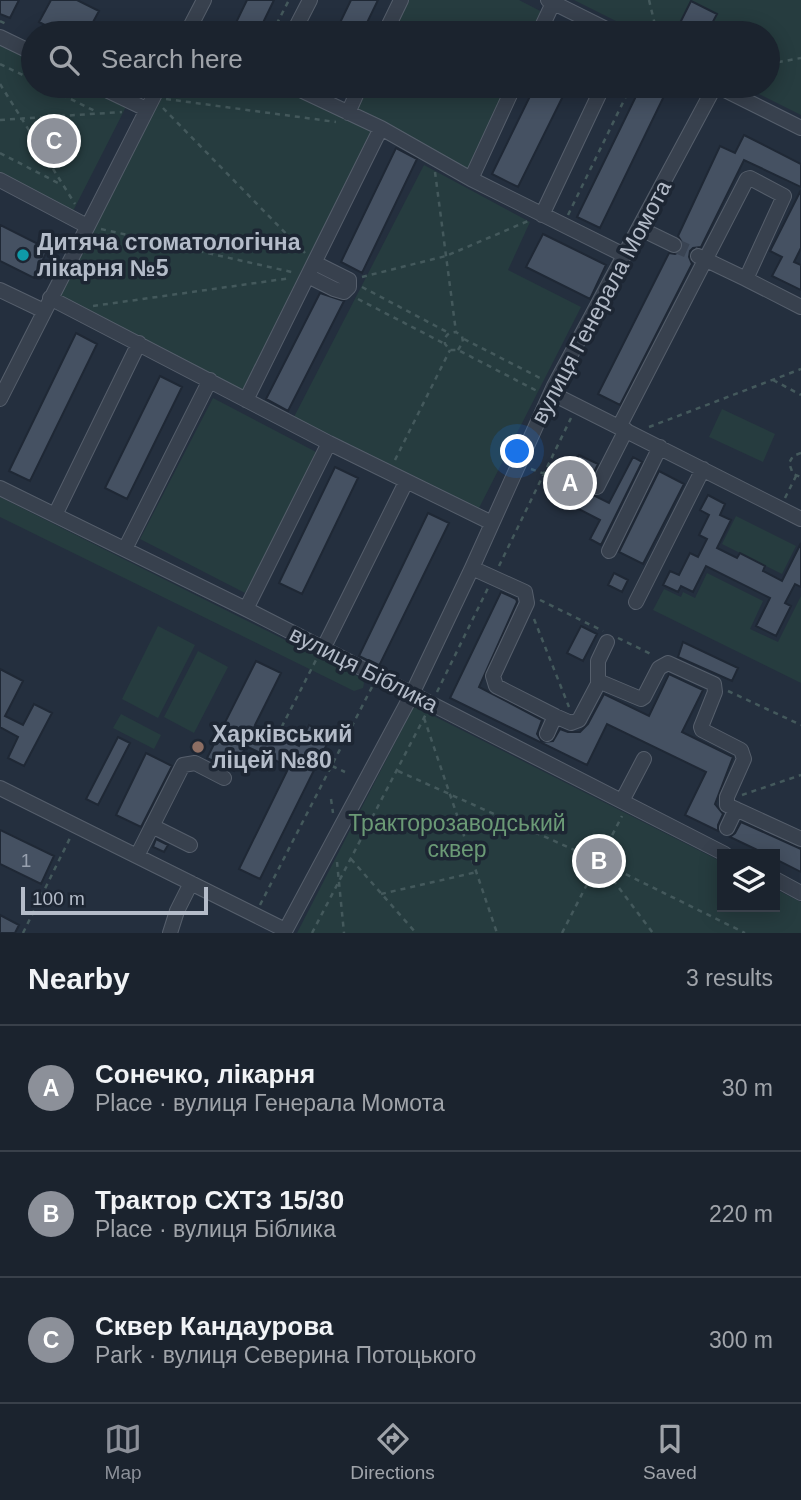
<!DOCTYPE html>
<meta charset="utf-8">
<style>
body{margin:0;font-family:Helvetica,sans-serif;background:#282f3a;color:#f1f3f6}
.controls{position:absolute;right:21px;bottom:21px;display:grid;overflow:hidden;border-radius:0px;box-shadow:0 4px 18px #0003}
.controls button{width:63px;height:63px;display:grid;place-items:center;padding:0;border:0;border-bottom:2px solid #39404a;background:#1b232e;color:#f1f3f6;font:35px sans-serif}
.scale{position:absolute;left:21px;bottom:18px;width:187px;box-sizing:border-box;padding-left:7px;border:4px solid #b4bcc9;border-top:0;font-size:19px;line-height:24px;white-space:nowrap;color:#b4bcc9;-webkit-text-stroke:5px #1d2633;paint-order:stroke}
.you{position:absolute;left:518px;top:452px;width:24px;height:24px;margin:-18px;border:5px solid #fff;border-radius:50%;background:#1a73e8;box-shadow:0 0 0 10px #1a73e833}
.badge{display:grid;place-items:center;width:46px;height:46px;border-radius:50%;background:#8c9099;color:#fff;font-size:23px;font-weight:700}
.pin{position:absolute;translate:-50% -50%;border:4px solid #fff;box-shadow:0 2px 7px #0006}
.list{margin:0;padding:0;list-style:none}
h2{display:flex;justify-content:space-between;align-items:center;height:91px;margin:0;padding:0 28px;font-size:30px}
h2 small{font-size:23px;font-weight:400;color:#a0a4aa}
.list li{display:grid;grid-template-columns:46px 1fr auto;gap:21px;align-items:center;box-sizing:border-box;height:126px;padding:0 28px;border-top:2px solid #39404a}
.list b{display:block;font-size:26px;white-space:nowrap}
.list p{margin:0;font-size:23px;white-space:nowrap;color:#a0a4aa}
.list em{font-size:23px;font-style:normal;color:#a0a4aa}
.icon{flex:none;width:38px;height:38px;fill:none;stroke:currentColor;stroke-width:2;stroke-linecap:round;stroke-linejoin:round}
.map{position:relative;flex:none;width:801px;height:933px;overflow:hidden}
.search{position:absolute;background:#1b232e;box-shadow:0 4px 18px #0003;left:21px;right:21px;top:21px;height:77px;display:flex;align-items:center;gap:18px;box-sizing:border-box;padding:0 24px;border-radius:38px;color:#a0a4aa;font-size:26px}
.sheet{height:469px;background:#1b232e}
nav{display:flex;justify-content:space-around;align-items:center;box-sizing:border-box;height:98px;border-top:2px solid #39404a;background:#1b232e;font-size:19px;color:#a0a4aa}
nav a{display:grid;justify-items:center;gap:4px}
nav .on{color:#8c9099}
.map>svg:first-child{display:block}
.green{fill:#263c3f}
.building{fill:#455162;stroke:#1f2835;stroke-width:2}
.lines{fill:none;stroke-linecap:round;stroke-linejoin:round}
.minor-tunnel{stroke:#3a4453;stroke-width:14;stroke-dasharray:14 7;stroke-linecap:butt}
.minor-casing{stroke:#565f6c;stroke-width:16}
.path{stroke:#44595c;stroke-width:2.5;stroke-dasharray:5 5;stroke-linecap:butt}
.minor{stroke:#38414e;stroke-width:14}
.culture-dot{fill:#0f9aa8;stroke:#1d2633;stroke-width:2.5}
.education-dot{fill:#8d6e63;stroke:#1d2633;stroke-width:2.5}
.labels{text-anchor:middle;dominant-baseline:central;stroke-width:7;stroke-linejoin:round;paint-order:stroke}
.number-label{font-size:19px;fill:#98a1af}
.poi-label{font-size:23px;font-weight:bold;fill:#b4bcc9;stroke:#1d2633;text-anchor:start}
.street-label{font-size:23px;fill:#b4bcc9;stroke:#1d2633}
.park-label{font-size:23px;fill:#6b9a76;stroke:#1d2633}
</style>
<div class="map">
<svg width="801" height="933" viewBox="0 0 801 933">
<rect width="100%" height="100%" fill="#242f3e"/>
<path class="green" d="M401,0H519L548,15L539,33H385Z
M574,0H801V115L743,86H768V33H640Z
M0,37L33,53V86H98L129,101L70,217L0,180Z
M167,86H294L348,112L360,86H514L471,179L382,129L246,400L56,301Z
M424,165L530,222L508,270L581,307L479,508L294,417Z
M213,398L318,453L245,593L140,539Z
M722,409L775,434L763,462L709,437Z
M0,497L361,678L364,683L363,688L354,691L0,517Z
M736,516L796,546L782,574L722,544Z
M707,573L763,601L750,629L778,642L801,596V683L653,610L664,589L681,597L683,592L695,598Z
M158,626L195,645L158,718L122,699Z
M198,651L228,667L194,733L164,717Z
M414,706L722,862V907H775V889L801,902V933H297Z
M121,714L161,735L154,749L113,728Z"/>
<path class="building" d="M0,0H19L10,18L0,14Z
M51,0H77L99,11L93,22L114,33H60L39,22Z
M247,0H274L258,33H231Z
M351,0H378L362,33H335Z
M691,1L717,14L707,33H675Z
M535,86H568L518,187L492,174Z
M641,86H654L666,92L600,228L577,217Z
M744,135L801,164V187L744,160L701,247L693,248L690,251L689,257L692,264L620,405L598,394L669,253L675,254L682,250L683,244L678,236L720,146L735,153Z
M396,148L417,159L362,273L341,262Z
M801,190V248L794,262L801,265V290L772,276L782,257L770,251Z
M0,225L48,249L34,278L0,261Z
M543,234L606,265L590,299L526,267Z
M320,293L344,301L288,411L266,399Z
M76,333L97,344L30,481L9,471Z
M160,376L182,387L127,499L105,488Z
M579,455L598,464L585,491L609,503L633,457L642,462L601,545L590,539L600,520L546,492L558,470L569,476Z
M335,467L358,478L302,594L279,583Z
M659,471L684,484L643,564L619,552Z
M708,495L725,504L720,515L731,520L717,548L737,558L740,553L765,566L763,571L782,581L801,543V587L795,584L785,603L791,606L776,636L756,626L770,598L706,566L693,592L681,586L678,592L663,585L670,571L679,575L690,553L698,557L707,539L699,535L709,515L700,510Z
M428,513L449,523L379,666L359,656Z
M614,573L628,580L622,592L608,585Z
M501,592L516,599L517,602L479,687L542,720L537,734L542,742L553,741L560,729L568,732H580L588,724L604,694L649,716L669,674L703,690L682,732L733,757L715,804L723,814L718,825V831L685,815L706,772L607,724L587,765L450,698Z
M581,626L597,634L583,661L567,653Z
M683,642L738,668L732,681L678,657Z
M256,661L281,673L255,725L299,746L309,725L331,736L260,879L239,869L289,767L246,746L234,771L207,758Z
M0,669L23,681L5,716L23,725L34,704L52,713L24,766L8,758L18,737L0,727Z
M118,737L130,743L98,805L86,799Z
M146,753L172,766L141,827L116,815Z
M741,822L801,849V872L775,859V854H766L730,837L735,833Z
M0,830L54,856L41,884L0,864Z
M156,839L168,845L164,852L153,847Z
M0,915L19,925L15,933H0Z"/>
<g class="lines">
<path class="minor-tunnel" d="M674,245L697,255"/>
<defs>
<path id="minor" d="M548,0L614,33
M187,33L204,0
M293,33L310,0
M385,33L401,0
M539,33L553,3
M0,37L33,53
M98,86L146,109
M292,86L381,128L471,179L624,255
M717,86L801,128
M348,113L360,86
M471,179L514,86
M0,180L87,226
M542,215L603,86
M639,228L674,245
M698,256L746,279
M308,276L334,289L344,292L349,287V280L315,263
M0,290L44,311
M50,298L329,443L492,523
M551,393L801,519
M0,399L159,86
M246,400L381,128
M619,427L747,179L750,178L784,196L746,279L801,307
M597,487L626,430
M0,488L246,609L725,854
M55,515L139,343
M125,549L210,380
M609,551L660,447
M472,568L525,592L527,603L493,676L496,686L555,716
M636,602L703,469
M246,609L329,443
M323,649L406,482
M598,684V661L607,642
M547,734L555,716L571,723L579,720L598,684L603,683L641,699L644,697L659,668L668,663L714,684L715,692L701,727L702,730L741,750L744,759L727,797V805L801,839
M0,788L285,930
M622,801L644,759
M152,826L190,845
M727,828L736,809
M137,856L183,765L195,763L224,778
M775,879L801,893
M170,933L177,911L191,883
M284,933L412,694L472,568L554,386L715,86"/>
</defs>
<use href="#minor" class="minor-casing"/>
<path class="path" d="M649,0L657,33
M0,21L8,25
M624,25L640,33
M272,33L289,0
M0,64L33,80
M768,64L801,58
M0,84L75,204
M44,86L97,112
M166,99L336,122
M163,108L305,253
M0,120L122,112
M0,153L62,185
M435,172L456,332
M568,215L631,86
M101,229L296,273
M362,277L446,256L528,221
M362,287L449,333
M358,299L445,344
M93,306L291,278
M464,339L542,379
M458,350L463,342L462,336L456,332C448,332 444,336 445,344L450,350H458L539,392
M773,380L801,395
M649,427L801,369
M801,453L793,456L789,463L793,474L801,477
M395,460L450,350
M531,469L548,475
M785,498L796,476
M499,566L571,418
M540,600L603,631
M534,619L569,707
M618,638L653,655
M728,691L801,725
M437,692L488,588
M424,718L497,933
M277,736L316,660
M332,766L345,772
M398,771L599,861L745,933
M742,795L801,775
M331,799L333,813
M351,859L416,933
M337,862L344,933
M601,864L653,933
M381,894L477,872
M260,905L372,687
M23,933L71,836
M312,933L426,714
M562,933L622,816"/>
<use href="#minor" class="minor"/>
</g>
<circle class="culture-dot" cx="23" cy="255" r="7"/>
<circle class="education-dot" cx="198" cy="747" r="7"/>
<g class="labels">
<g class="number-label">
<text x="26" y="860">1</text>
</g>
<g class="poi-label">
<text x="37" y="242">Дитяча стоматологiчна<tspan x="37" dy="26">лiкарня №5</tspan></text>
<text x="212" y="734">Харківський<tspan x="212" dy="26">ліцей №80</tspan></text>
</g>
<g class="street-label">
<text transform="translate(601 302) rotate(-62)">вулиця Генерала Момота</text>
<text transform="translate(364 669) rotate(27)">вулиця Біблика</text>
</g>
<g class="park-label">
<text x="457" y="823">Тракторозаводський<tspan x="457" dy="26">сквер</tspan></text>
</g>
</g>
</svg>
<div class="controls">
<button><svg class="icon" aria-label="layers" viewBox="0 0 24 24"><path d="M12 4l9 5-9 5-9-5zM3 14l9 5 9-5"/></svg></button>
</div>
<div class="scale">100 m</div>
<div class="you"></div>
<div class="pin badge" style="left:570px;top:483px">A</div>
<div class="pin badge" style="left:599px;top:861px">B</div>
<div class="pin badge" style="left:54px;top:141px">C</div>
<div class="search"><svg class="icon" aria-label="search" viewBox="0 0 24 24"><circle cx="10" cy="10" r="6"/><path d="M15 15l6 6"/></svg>Search here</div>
</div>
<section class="sheet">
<h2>Nearby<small>3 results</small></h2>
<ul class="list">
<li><span class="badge">A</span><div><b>Сонечко, лікарня</b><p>Place · вулиця Генерала Момота</p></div><em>30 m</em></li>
<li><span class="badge">B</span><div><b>Трактор СХТЗ 15/30</b><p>Place · вулиця Біблика</p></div><em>220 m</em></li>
<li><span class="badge">C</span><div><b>Сквер Кандаурова</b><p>Park · вулиця Северина Потоцького</p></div><em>300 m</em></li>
</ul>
</section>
<nav>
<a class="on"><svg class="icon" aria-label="map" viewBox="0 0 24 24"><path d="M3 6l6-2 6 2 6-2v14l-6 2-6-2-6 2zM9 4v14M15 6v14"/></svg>Map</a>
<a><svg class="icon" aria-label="directions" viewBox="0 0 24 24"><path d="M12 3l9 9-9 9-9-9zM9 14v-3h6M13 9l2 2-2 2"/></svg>Directions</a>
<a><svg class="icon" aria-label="saved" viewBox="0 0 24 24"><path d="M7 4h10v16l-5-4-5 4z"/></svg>Saved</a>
</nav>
